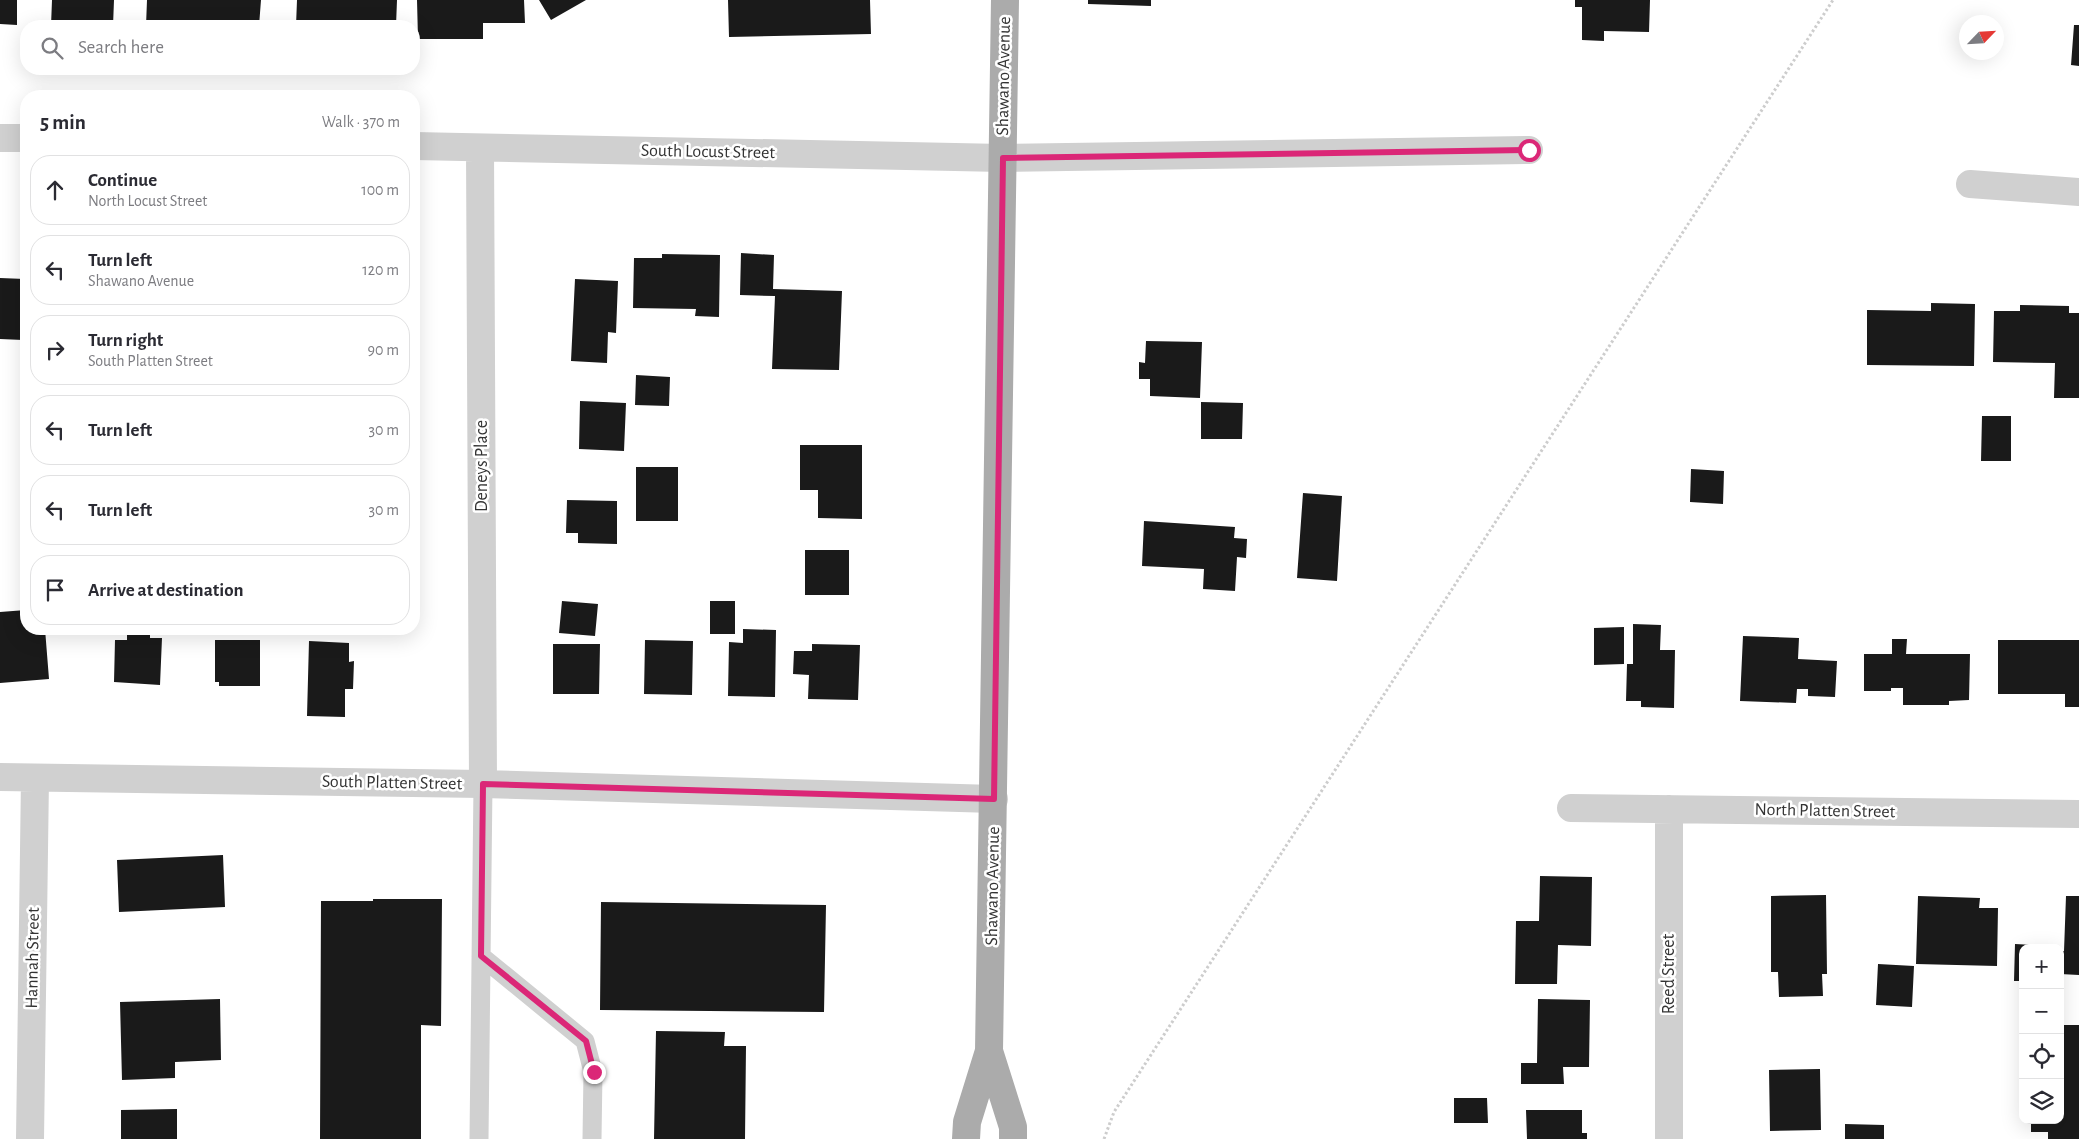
<!DOCTYPE html>
<meta charset="utf-8">
<style>
body{margin:0;font-family:"Alegreya Sans",sans-serif;background:#f7f7f7;color:#2b2b33}
.controls{position:absolute;right:15px;bottom:15px;display:grid;overflow:hidden;border-radius:10px;box-shadow:0 5px 20px #0002}
.controls button{width:45px;height:45px;display:grid;place-items:center;padding:0;border:0;border-bottom:1px solid #e1e1e2;background:#fff;color:#2b2b33;font:25px sans-serif}
.compass{position:absolute;left:1959px;top:15px;width:45px;height:45px;border-radius:50%;background:#fff;box-shadow:0 5px 20px #0002;rotate:65deg}
.stop{position:absolute;width:15px;height:15px;margin:-11px;border:4px solid #db2777;border-radius:50%;background:#fff}
.stop.end{background:#db2777;border-color:#fff;box-shadow:0 1px 5px #0008}
.list{margin:0;padding:0;list-style:none}
h2{display:flex;justify-content:space-between;align-items:center;height:65px;margin:0;padding:0 20px;font-size:21px}
h2 small{font-size:16px;font-weight:400;color:#7c7c81}
.list li{display:grid;grid-template-columns:32px 1fr auto;gap:15px;align-items:center;box-sizing:border-box;height:70px;margin:0 10px 10px;padding:0 10px;border:1px solid #e1e1e2;border-radius:20px}
.list b{display:block;font-size:19px;white-space:nowrap}
.list p{margin:0;font-size:16px;white-space:nowrap;color:#7c7c81}
.list em{font-size:16px;font-style:normal;color:#7c7c81}
.icon{flex:none;width:28px;height:28px;fill:none;stroke:currentColor;stroke-width:2;stroke-linecap:round;stroke-linejoin:round}
.map{position:relative;flex:none;width:2079px;height:1139px;overflow:hidden}
.search{position:absolute;background:#fff;box-shadow:0 5px 20px #0002;left:20px;top:20px;width:400px;height:55px;display:flex;align-items:center;gap:12px;box-sizing:border-box;padding:0 18px;border-radius:20px;color:#7c7c81;font-size:19px}
.panel{position:absolute;background:#fff;box-shadow:0 5px 20px #0002;left:20px;top:90px;width:400px;height:545px;border-radius:20px}
.map>svg:first-child{display:block}
.building{fill:#1a1a1a}
.lines{fill:none;stroke-linecap:round;stroke-linejoin:round}
.path{stroke:#cdcdcd;stroke-width:3;stroke-dasharray:2.5 2.5;stroke-linecap:butt}
.service{stroke:#d0d0d0;stroke-width:19}
.minor{stroke:#d0d0d0;stroke-width:28}
.primary{stroke:#ababab;stroke-width:28}
.route{stroke:#db2777;stroke-width:6}
.labels{text-anchor:middle;dominant-baseline:central;stroke-width:5;stroke-linejoin:round;paint-order:stroke}
.street-label{font-size:18px;fill:#333;stroke:#fff}
</style>
<div class="map">
<svg width="2079" height="1139" viewBox="0 0 2079 1139">
<rect width="100%" height="100%" fill="#fff"/>
<path class="building" d="M0,0H17V25L0,24Z
M52,0H114L113,26H51Z
M147,0H261L259,26H146Z
M297,0H397L396,26H296Z
M417,0H524L525,23H483V39H418Z
M539,0H586L551,20Z
M728,0H870L871,34L729,37Z
M1088,0H1151V6L1088,4Z
M1575,0H1650L1649,32L1604,31V41L1582,40V7H1575Z
M2074,25H2079V66L2071,65Z
M741,253L774,255L773,289L842,291L839,370L772,369L775,296L740,295Z
M662,254L720,255L719,317L695,316L696,309L633,308L634,258H662Z
M0,278L25,279L23,340L0,339Z
M575,279L618,281L616,333L608,332L607,363L571,361Z
M1931,303L1975,304L1974,366L1867,365V310L1931,311Z
M2020,305L2069,306V313H2079V398H2054L2055,363L1993,362L1994,311H2020Z
M1146,341L1202,342L1200,398L1150,396V379H1139V362L1145,363Z
M636,375L670,377L669,406L635,405Z
M580,401L626,403L624,451L579,449Z
M1201,402L1243,403L1242,439H1201Z
M1982,416H2011V461H1981Z
M800,445H862V519L818,518V490H800Z
M636,467H678V521H636Z
M1691,469L1724,471L1723,504L1690,502Z
M1303,493L1342,496L1337,581L1297,578Z
M567,500L617,501V544L578,543V533H566Z
M1144,521L1235,527L1234,538L1247,539L1246,558L1237,557L1235,591L1203,589L1204,569L1142,566Z
M805,550H849V595H805Z
M562,601L598,604L595,636L559,633Z
M710,601H735V634H710Z
M26,610V629H45L49,679L0,683V612Z
M1633,624L1661,625L1660,650H1675L1674,708L1641,707V701H1626L1627,664H1633Z
M1624,627V664L1594,665V628Z
M127,629H150V638H162L160,685L114,682L115,640H127Z
M743,629L776,630L775,697L728,696L729,642L743,643Z
M1743,636L1799,638L1798,659L1837,661L1835,697L1808,696V689H1797L1796,703L1740,701Z
M1892,639H1907L1906,654H1970L1969,700L1949,701V705H1903V688H1891V691H1864V654H1892Z
M215,640H260V686H219V682H215Z
M645,640L693,641L692,695L644,694Z
M1998,640H2079V707H2065V694H1998Z
M309,641L349,643V662L354,661L353,689H345V717L307,716Z
M553,644H600L599,694H553Z
M812,644L860,645L858,700L808,699L809,675L793,674L794,651H812Z
M223,855L225,907L119,912L117,860Z
M1540,876L1592,877L1591,946L1558,945L1557,984H1515L1516,921H1539Z
M1826,895L1827,974H1822L1823,996L1779,997L1778,972H1771V896Z
M1918,896L1980,898L1979,908H1998L1997,966L1916,964Z
M2066,896H2079V975L2060,974V951H2064Z
M373,899H442L441,1026L421,1025V1139H320L321,901H373Z
M601,902L826,905L824,1012L600,1010Z
M2015,944L2052,946V948H2023V981H2014Z
M1878,964L1914,966L1912,1007L1876,1005Z
M220,999L221,1060L175,1062V1078L122,1080L120,1002Z
M1538,999L1590,1000L1589,1067H1563L1564,1084H1521V1063H1537Z
M2060,1025H2079V1139H2048V1132H2031V1120H2060Z
M656,1031L725,1032L724,1046H746L745,1139H654Z
M1820,1069L1821,1130L1770,1131L1769,1070Z
M1454,1098H1487L1488,1123H1454Z
M177,1109V1139H121V1110Z
M1526,1110H1582V1133H1587V1139H1527Z
M1845,1124L1884,1125V1139H1845Z"/>
<g class="lines">
<path class="path" d="M1104,1139L1114,1112L1833,0"/>
<path class="service" d="M481,956L585,1041L593,1072L592,1139
M479,1139L483,784"/>
<path class="minor" d="M0,138H26
M414,146L1003,158L1529,150
M480,148L483,784
M1970,184L2079,192
M0,777L483,784L994,799
M1571,808L2079,814
M30,1139L35,778
M1669,1139V809"/>
<path class="primary" d="M989,1051L1013,1127V1139
M966,1139L967,1122L989,1051L1005,0"/>
</g>
<g class="lines">
<path class="route" d="M594,1072L586,1041L481,956L483,784L994,799L1003,158L1529,150"/>
</g>
<g class="labels">
<g class="street-label">
<text transform="translate(1004 76) rotate(-89)">Shawano Avenue</text>
<text transform="translate(708 152) rotate(1)">South Locust Street</text>
<text transform="translate(482 466) rotate(-90)">Deneys Place</text>
<text transform="translate(392 783) rotate(1)">South Platten Street</text>
<text transform="translate(1825 811) rotate(1)">North Platten Street</text>
<text transform="translate(993 886) rotate(-89)">Shawano Avenue</text>
<text transform="translate(33 958) rotate(-89)">Hannah Street</text>
<text transform="translate(1669 974) rotate(-90)">Reed Street</text>
</g>
</g>
</svg>
<div class="controls">
<button>+</button>
<button>−</button>
<button><svg class="icon" aria-label="locate" viewBox="0 0 24 24"><circle cx="12" cy="12" r="6"/><path d="M12 2v4M12 18v4M2 12h4M18 12h4"/></svg></button>
<button><svg class="icon" aria-label="layers" viewBox="0 0 24 24"><path d="M12 4l9 5-9 5-9-5zM3 14l9 5 9-5"/></svg></button>
</div>
<svg class="compass" viewBox="-18 -18 36 36"><path d="M0-13l5 13h-10z" fill="#e53935"/><path d="M0 13l5-13h-10z" fill="#7c7c81"/></svg>
<div class="stop" style="left:1529px;top:150px"></div>
<div class="stop end" style="left:594px;top:1072px"></div>
<div class="search"><svg class="icon" aria-label="search" viewBox="0 0 24 24"><circle cx="10" cy="10" r="6"/><path d="M15 15l6 6"/></svg>Search here</div>
<section class="panel">
<h2>5 min<small>Walk · 370 m</small></h2>
<ul class="list">
<li><svg class="icon" aria-label="ahead" viewBox="0 0 24 24"><path d="M12 20V5M6 11l6-6 6 6"/></svg><div><b>Continue</b><p>North Locust Street</p></div><em>100 m</em></li>
<li><svg class="icon" aria-label="left" viewBox="0 0 24 24"><path d="M17 20v-9H6M10 6l-5 5 5 5"/></svg><div><b>Turn left</b><p>Shawano Avenue</p></div><em>120 m</em></li>
<li><svg class="icon" aria-label="right" viewBox="0 0 24 24"><path d="M7 20v-9h11M14 6l5 5-5 5"/></svg><div><b>Turn right</b><p>South Platten Street</p></div><em>90 m</em></li>
<li><svg class="icon" aria-label="left" viewBox="0 0 24 24"><path d="M17 20v-9H6M10 6l-5 5 5 5"/></svg><div><b>Turn left</b></div><em>30 m</em></li>
<li><svg class="icon" aria-label="left" viewBox="0 0 24 24"><path d="M17 20v-9H6M10 6l-5 5 5 5"/></svg><div><b>Turn left</b></div><em>30 m</em></li>
<li><svg class="icon" aria-label="arrive" viewBox="0 0 24 24"><path d="M6 21V4h12l-3 4 3 4H6"/></svg><div><b>Arrive at destination</b></div></li>
</ul>
</section>
</div>
